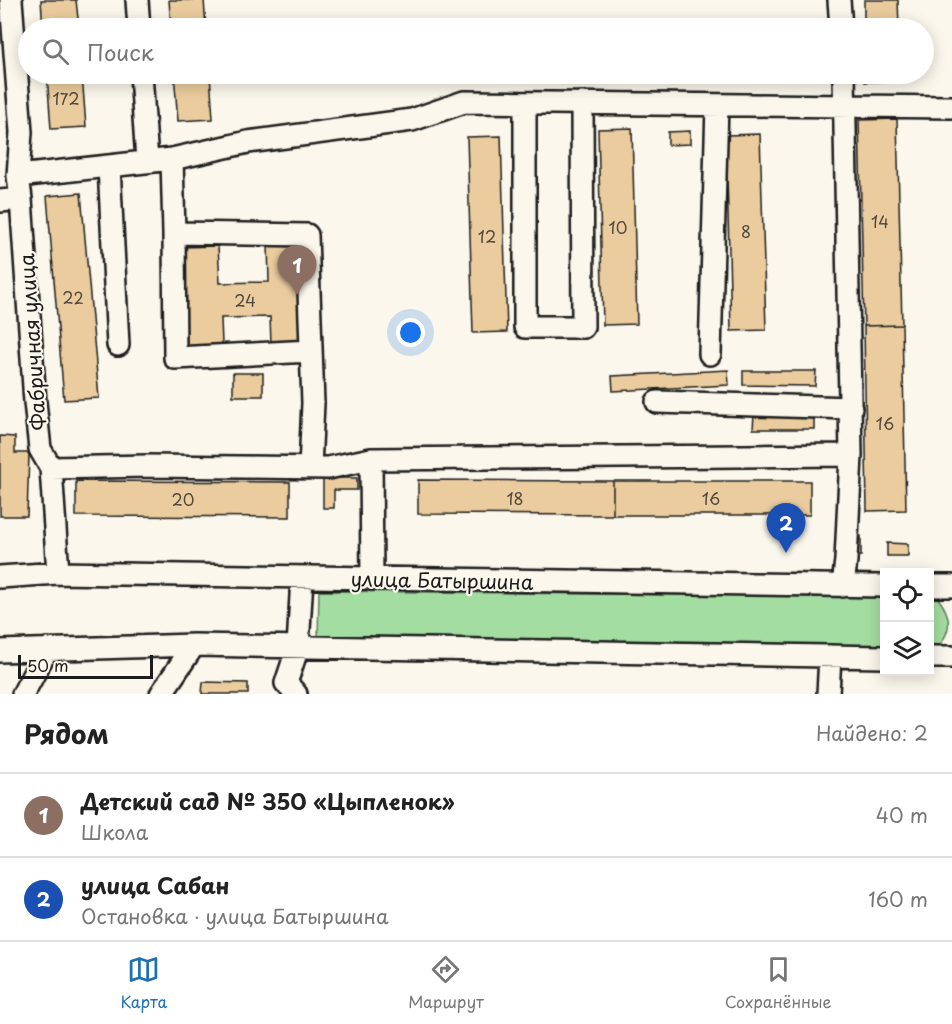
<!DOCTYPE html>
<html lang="ru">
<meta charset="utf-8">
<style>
body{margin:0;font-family:"Playpen Sans",sans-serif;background:#f2f2f2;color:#222}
.controls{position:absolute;right:18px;bottom:18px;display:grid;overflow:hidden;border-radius:0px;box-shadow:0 3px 15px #0003}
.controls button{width:54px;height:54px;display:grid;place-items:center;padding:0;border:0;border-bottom:2px solid #e0e0e0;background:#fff;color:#222;font:30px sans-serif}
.scale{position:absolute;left:18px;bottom:15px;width:135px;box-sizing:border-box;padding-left:6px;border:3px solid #1c1c1c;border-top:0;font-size:16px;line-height:21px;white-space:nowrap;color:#1c1c1c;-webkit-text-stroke:4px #fbf7ec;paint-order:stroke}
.you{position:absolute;left:411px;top:333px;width:21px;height:21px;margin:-15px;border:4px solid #fff;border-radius:50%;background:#1a73e8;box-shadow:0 0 0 9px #1a73e833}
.badge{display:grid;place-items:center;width:39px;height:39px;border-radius:50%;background:#1f6fb2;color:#fff;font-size:20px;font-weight:700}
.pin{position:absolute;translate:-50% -50px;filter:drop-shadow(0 2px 3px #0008)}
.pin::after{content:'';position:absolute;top:32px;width:21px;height:18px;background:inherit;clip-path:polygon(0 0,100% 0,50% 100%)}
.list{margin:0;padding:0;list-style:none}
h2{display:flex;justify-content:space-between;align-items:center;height:78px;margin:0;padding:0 24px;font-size:26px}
h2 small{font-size:20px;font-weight:400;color:#767676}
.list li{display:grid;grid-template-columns:39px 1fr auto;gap:18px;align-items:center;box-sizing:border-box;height:84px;padding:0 24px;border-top:2px solid #e0e0e0}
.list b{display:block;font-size:22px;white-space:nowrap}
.list p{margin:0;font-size:20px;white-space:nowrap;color:#767676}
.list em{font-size:20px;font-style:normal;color:#767676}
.icon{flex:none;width:33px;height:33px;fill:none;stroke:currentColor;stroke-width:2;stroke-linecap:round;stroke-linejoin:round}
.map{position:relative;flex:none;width:952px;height:694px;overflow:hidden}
.search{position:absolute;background:#fff;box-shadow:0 3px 15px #0003;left:18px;right:18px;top:18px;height:66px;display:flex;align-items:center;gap:15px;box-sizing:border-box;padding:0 21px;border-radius:33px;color:#767676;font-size:22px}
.sheet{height:246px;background:#fff}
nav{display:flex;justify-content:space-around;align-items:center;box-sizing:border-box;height:84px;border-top:2px solid #e0e0e0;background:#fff;font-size:16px;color:#767676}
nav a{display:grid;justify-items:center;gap:3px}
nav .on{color:#1f6fb2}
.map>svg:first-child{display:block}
.green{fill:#a4dda2;stroke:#607c5f;stroke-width:1.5}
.building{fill:#ebcc9e;stroke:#1c1c1c;stroke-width:1.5}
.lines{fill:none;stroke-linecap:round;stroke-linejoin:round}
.minor-casing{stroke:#1c1c1c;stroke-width:26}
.minor{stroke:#fbf7ec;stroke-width:21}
.labels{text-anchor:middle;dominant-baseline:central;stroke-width:4.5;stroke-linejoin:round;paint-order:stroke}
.number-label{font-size:16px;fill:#50483c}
.street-label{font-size:20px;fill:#1c1c1c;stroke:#fbf7ec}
</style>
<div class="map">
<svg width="952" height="694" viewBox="0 0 952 694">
<rect width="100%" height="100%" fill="#fbf7ec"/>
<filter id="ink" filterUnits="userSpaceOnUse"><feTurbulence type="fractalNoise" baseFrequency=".0167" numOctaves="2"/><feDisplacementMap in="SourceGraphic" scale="12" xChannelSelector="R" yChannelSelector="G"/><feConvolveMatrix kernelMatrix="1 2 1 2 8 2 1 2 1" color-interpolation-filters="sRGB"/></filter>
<g filter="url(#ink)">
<path class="green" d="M319,591L884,597V647L318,640Z
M930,598H938C952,617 952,629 938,648L930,647Z"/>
<path class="building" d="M41,0H76L79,28H43Z
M169,0H204L206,28H171Z
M864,0H898L899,28H864Z
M47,74H82L86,127L51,129Z
M174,74H210L213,119L178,121Z
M864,74H899V81L865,82Z
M897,119L902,325L864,326L859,120Z
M632,128L637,324L603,325L598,129Z
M690,131V144L668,145V132Z
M760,134L766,330L731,331L726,135Z
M501,136L507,332L473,333L467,137Z
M81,193L99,398L64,400L47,196Z
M303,243L306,342L271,343L270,317L221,318L222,345L187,346L183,247L218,246L220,283L269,282L268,244Z
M902,325L906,510L867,511L864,326Z
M728,370L729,385L613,391L612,376Z
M743,371H816L815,386L743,385Z
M233,373H263V396H233Z
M754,415L814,416V429H753Z
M0,436L15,437V453H29L27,516H0Z
M323,478H357V490H334V508H323Z
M418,480L613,481V515L418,514Z
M76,481L290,482V517L76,516Z
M613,481H810V515H613Z
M850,536H861V556H849Z
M887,543L908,544V556H887Z
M203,682L248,683V694H202Z"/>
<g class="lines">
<defs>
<path id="minor" d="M11,0L21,132L18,176L21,199L35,402L40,449L51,468L58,573
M137,0L139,28
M839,0L841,28
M141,74L147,161
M525,103V327H583L582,103
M172,159L174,233L307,235L313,403L310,468
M109,166L118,345
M18,176L172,159L248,142L412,120L464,102L952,107
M0,201L21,199
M174,233L175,358L311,351
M710,354L717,105
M657,402L851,408
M51,468L147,466L328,468L371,459
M0,577L58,573L884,586
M372,579L371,459L851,455
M843,586L846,560L851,455L844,74
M930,586H952
M0,651L194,645L884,657
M930,657H952
M23,694L47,649
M161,694L194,645
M296,694L286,683L298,647L302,578
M828,694L830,656"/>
</defs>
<use href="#minor" class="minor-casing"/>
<use href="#minor" class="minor"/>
</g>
</g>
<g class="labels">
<g class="number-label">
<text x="66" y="98">172</text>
<text x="880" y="221">14</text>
<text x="618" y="227">10</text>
<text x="746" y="231">8</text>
<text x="487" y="236">12</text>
<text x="73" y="297">22</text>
<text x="245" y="300">24</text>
<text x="885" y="423">16</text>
<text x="515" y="498">18</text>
<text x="711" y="498">16</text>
<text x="183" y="499">20</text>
</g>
<g class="street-label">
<text transform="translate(32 342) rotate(-94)">Фабричная улица</text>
<text transform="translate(442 580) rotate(1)">улица Батыршина</text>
</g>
</g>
</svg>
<div class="controls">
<button><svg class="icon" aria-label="locate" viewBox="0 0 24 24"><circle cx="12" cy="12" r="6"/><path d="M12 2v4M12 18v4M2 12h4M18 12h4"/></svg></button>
<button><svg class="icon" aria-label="layers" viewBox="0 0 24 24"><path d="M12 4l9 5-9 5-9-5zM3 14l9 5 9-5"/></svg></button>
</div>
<div class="scale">50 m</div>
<div class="you"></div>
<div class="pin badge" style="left:297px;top:295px;background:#8d6e63">1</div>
<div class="pin badge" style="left:786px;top:553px;background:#1a4fb4">2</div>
<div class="search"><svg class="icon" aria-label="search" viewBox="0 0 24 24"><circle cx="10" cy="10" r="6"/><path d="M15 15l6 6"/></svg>Поиск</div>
</div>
<section class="sheet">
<h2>Рядом<small>Найдено: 2</small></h2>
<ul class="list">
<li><span class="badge" style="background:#8d6e63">1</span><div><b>Детский сад № 350 «Цыпленок»</b><p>Школа</p></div><em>40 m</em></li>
<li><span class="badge" style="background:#1a4fb4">2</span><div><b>улица Сабан</b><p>Остановка · улица Батыршина</p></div><em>160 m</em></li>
</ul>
</section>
<nav>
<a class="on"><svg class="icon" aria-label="map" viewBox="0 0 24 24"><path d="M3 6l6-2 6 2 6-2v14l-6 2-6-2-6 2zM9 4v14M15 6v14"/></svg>Карта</a>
<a><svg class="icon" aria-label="directions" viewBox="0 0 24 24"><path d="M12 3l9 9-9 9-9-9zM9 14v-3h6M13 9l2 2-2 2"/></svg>Маршрут</a>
<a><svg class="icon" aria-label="saved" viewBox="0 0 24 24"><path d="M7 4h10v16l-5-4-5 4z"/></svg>Сохранённые</a>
</nav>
